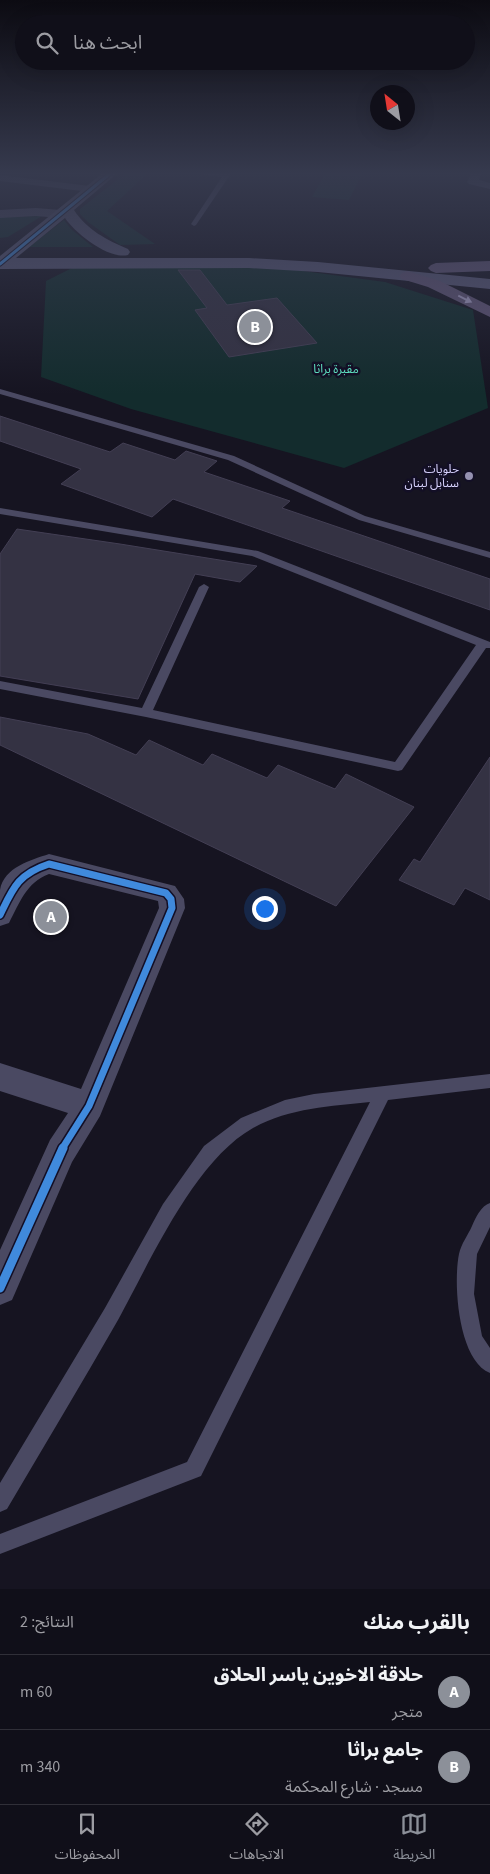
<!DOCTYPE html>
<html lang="ar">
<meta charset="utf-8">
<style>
body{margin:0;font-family:"Source Sans 3","Noto Sans Arabic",sans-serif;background:#191822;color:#f1f3f6;direction:rtl}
.compass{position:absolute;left:370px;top:85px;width:45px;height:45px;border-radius:50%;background:#100f19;box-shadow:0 5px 20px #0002;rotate:330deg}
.you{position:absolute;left:264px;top:908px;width:18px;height:18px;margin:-12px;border:4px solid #fff;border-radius:50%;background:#1a73e8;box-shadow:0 0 0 8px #1a73e833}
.badge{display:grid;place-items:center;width:32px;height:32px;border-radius:50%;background:#8c9099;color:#fff;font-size:16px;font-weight:700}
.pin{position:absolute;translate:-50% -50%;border:2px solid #fff;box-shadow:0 1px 5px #0006}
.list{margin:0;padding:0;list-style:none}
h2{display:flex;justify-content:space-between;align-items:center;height:65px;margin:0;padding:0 20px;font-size:21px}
h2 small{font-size:16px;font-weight:400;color:#9c9ca2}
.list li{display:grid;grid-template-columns:32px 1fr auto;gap:15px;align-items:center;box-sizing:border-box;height:75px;padding:0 20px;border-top:1px solid #302f38}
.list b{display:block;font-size:19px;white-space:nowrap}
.list p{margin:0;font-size:16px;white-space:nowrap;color:#9c9ca2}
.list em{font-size:16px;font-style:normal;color:#9c9ca2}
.icon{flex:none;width:28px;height:28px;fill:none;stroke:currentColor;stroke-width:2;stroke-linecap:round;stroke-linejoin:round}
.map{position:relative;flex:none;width:490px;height:1589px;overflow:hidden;direction:ltr}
.search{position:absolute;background:#100f19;box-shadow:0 5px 20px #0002;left:15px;right:15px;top:15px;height:55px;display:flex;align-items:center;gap:12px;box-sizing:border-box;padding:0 18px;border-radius:28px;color:#9c9ca2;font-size:19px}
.sheet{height:215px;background:#100f19}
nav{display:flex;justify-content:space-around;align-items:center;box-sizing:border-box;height:70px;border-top:1px solid #302f38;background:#100f19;font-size:14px;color:#9c9ca2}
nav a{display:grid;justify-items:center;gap:2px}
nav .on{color:#8c9099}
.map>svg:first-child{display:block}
.green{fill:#132c2d}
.building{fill:#343243;stroke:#433f54}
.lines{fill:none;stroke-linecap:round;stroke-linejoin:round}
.lane{fill:#4a4962;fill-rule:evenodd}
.street{fill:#4a4962;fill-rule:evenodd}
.secondary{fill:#575674;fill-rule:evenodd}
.primary{fill:#5e5373;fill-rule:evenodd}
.cycleway-far2-casing{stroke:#130f26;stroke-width:5}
.cycleway-far1-casing{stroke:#130f26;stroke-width:10}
.cycleway-casing{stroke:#130f26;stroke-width:12}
.cycleway-far2{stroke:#408adc;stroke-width:3}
.cycleway-far1{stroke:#408adc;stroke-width:7}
.cycleway{stroke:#408adc;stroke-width:9}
.oneway{fill:#a29ac0}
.poi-dot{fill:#9591b1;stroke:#130f26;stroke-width:2}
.labels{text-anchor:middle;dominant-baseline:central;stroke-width:5;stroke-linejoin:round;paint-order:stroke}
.far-park-label{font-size:12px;fill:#5fe0c0;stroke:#130f26}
.far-poi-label{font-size:12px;fill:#d9d4ff;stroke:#130f26;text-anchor:end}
</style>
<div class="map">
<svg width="490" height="1589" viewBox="0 0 490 1589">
<rect width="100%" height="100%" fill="#161421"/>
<path class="green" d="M127,172H149L107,211L155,244L120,245L88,222L80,214V209Z
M326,172H363L349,200L312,197Z
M42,216L8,237L0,238V217Z
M64,220L71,229L93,247H29Z
M76,266L273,267L385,282L473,310L488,408L344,468L131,409L41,377L46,281Z"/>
<path class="building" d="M178,270H200L227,305L277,298L317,343L229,357L195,310L207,308Z
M0,416L110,452L123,443L175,460L186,451L217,461L204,472L290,501L282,508L490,579V610L173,499L152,517L61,484L81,469L0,441Z
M17,529L120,544L257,566L240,582L195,574L138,699L0,676V554Z
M0,717L88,734L136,755L149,740L203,765L212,754L267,778L278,765L335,789L346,774L414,807L336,906L0,745Z
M490,757V900L465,888L454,905L399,880L414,859L420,862Z"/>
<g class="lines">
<path class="lane" d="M186,172L225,174L226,172H232L196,225L194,226L191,224L222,177Z
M0,389L234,456L365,516L490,552V558L359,520L228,460L0,394Z
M0,508L258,551L490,642V648H486L402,770L398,771L146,717L0,689V681L142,708L199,587L204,584L209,587L153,710L395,762L476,645L252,556L0,514Z
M490,1074V1088L388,1100L201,1476L0,1554V1534L187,1462L370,1102C331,1106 289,1108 253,1128C194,1161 150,1262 118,1320C82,1383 44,1446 7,1509L0,1512V1483L105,1308L163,1204L204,1146L241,1118L285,1100L314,1094Z
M490,1203V1227L477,1254L474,1294L482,1336L490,1348V1373C458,1360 453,1283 459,1254C461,1244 468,1235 472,1226C476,1217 481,1206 490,1203Z"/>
<path class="street" d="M472,172H482L479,180L490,183V189L469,184L467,182Z
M0,175L90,186L96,189L90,192L0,181Z
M36,208L60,210L66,214L60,218L36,216L0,218V210Z
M49,854L175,886L184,899L185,908L100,1116L72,1162L12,1300L0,1305V1250L50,1140L68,1113L0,1091V1063L81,1089L159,908L158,901L49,874C26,883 20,902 9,923L0,926C0,914 0,901 0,890C4,867 31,860 49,854Z"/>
<path class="secondary" d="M104,172H119L74,210C87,230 107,240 128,249L130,252L128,255C109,260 75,233 65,218L16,258H249L318,262L490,279V289L318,272L249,268L0,269V256Z"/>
<path class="primary" d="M490,261V271L436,273L431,271L428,268L431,265L436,263Z
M407,271L440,281L490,306V317L428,287L402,279L399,276L402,273Z"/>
<defs>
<path id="cycleway-far2" d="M0,264L112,172"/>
<path id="cycleway-far1" d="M0,915C13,888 18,874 49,864L166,893L171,899L172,908L89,1106L62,1149"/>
<path id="cycleway" d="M0,1288L63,1148"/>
</defs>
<use href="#cycleway-far2" class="cycleway-far2-casing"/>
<use href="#cycleway-far1" class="cycleway-far1-casing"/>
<use href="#cycleway" class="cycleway-casing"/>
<use href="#cycleway-far2" class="cycleway-far2"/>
<use href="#cycleway-far1" class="cycleway-far1"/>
<use href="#cycleway" class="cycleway"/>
</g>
<defs><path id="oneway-solid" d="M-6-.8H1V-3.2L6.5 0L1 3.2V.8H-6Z" transform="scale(1.25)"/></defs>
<use class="oneway" href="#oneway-solid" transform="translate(465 299) rotate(26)"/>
<linearGradient id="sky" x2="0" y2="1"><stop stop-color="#0c0b12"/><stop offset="0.44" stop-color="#363a4e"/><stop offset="1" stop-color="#363a4e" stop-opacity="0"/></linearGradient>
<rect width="490" height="394" fill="url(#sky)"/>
<circle class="poi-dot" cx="469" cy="476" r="5"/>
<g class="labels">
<g class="far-park-label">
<text x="336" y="369">مقبرة براثا</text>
</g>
<g class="far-poi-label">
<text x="459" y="469">حلويات<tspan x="459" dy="14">سنابل لبنان</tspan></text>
</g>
</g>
</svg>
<svg class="compass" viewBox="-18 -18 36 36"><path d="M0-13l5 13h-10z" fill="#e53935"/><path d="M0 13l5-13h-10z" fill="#9c9ca2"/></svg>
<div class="you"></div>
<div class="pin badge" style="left:51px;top:917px">A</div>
<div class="pin badge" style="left:255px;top:327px">B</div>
<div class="search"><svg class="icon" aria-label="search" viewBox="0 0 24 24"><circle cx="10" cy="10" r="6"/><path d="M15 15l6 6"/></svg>ابحث هنا</div>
</div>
<section class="sheet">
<h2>بالقرب منك<small>النتائج: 2</small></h2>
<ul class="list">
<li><span class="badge">A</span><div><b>حلاقة الاخوين ياسر الحلاق</b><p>متجر</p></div><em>60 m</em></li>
<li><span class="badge">B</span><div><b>جامع براثا</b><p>مسجد · شارع المحكمة</p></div><em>340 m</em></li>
</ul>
</section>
<nav>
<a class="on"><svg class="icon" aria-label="map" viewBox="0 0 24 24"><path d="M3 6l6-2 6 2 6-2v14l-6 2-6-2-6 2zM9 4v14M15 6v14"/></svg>الخريطة</a>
<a><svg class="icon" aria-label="directions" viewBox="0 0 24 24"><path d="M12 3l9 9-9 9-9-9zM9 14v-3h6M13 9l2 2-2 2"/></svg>الاتجاهات</a>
<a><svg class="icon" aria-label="saved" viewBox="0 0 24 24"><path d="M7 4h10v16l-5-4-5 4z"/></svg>المحفوظات</a>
</nav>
